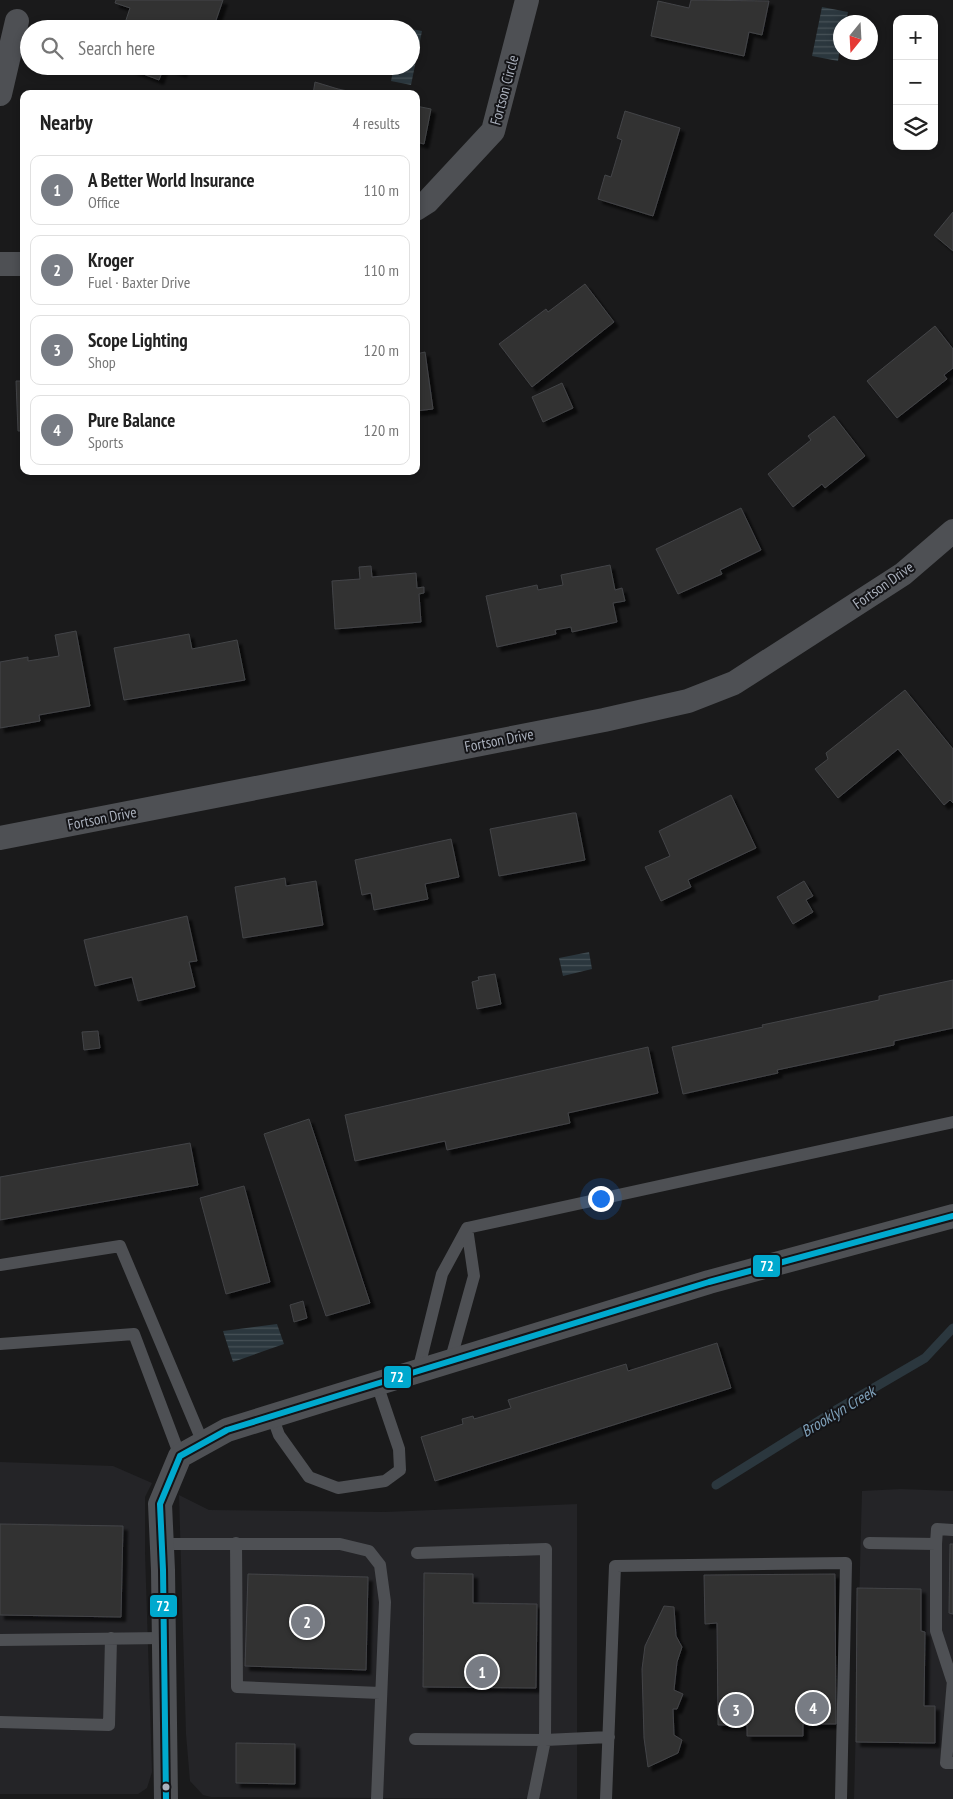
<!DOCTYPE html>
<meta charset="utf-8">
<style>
body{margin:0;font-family:"PT Sans Narrow",sans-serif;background:#f6f6f6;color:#222}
.controls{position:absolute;right:15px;top:15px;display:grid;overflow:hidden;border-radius:10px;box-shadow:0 2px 8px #0003}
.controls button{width:45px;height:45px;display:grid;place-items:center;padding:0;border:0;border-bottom:1px solid #e0e0e0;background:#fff;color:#222;font:25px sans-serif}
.compass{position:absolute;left:833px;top:15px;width:45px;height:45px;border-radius:50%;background:#fff;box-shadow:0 2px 8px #0003;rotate:198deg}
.you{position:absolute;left:600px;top:1198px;width:18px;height:18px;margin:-12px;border:4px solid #fff;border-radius:50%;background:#1a73e8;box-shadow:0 0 0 8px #1a73e833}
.badge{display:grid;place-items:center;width:32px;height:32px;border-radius:50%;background:#787c84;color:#fff;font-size:16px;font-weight:700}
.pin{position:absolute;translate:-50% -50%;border:2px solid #fff;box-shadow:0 1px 5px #0006}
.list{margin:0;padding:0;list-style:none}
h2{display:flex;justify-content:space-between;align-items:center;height:65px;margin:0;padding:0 20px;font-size:21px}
h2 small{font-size:16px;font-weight:400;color:#767676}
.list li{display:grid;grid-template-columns:32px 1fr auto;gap:15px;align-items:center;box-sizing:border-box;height:70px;margin:0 10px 10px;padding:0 10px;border:1px solid #e0e0e0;border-radius:10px}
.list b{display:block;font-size:19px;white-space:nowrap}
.list p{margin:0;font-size:16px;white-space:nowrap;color:#767676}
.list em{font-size:16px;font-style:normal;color:#767676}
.icon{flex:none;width:28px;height:28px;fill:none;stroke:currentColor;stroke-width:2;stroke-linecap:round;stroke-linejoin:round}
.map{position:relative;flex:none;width:953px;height:1799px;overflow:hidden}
.search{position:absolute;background:#fff;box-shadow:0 2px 8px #0003;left:20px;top:20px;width:400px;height:55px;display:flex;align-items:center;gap:12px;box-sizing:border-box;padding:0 18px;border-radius:28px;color:#767676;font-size:19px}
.panel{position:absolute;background:#fff;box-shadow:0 2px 8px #0003;left:20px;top:90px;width:400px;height:385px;border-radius:10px}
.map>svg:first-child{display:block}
.built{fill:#242427}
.water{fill:url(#water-rules)}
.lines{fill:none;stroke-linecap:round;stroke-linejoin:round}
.stream{stroke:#2b373e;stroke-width:9}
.building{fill:#323233;stroke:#434447;filter:url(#shadow)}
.lane{stroke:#4e5054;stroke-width:12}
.street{stroke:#4e5054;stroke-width:24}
.bus-1-casing{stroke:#141417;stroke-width:10}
.bus-1{stroke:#00a9ce;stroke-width:6}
.bus-dot{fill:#abb1bd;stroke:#141417;stroke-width:2}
.labels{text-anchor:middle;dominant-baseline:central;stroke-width:4;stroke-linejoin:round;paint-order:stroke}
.street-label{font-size:15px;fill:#abb1bd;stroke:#141417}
.water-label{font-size:16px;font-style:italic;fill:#7fa1ba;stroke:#141417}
.line-badge{stroke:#141417;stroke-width:2}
.badge-label{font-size:14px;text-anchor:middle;font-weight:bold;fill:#fff}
</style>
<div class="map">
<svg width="953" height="1799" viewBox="0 0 953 1799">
<defs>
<pattern id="water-rules" width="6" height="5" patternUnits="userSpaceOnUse" patternTransform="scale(1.25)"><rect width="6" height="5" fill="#2b373e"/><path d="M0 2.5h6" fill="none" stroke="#475258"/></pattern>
<filter id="shadow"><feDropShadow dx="4.5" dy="4.5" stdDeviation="1" flood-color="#0009"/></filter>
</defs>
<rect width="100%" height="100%" fill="#1a1a1b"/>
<path class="built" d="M0,1462L113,1466L152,1483L145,1497V1552L152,1772L147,1788L138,1794H0Z
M901,1489L953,1491V1799H854L862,1491Z
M179,1495L209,1510L385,1512L577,1504V1799L211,1797L203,1795L190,1781L186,1734Z"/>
<path class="water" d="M822,7L848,12L846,22H840V47L838,61L812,56Z
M411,29L422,31L411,85L391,81L394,66H411Z
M589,952L592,969L563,976L559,958Z
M277,1324L284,1344L233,1362L223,1331Z"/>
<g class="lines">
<path class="stream" d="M716,1485L836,1410L925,1358L953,1328"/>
</g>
<path class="building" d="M116,0H223L213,29H123L130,8L115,3Z
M691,0L769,1L762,35L749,32L744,56L651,36L658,1L689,8Z
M131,66H184L182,73L164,67L159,80L130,69Z
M315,82L338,89L362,94H313Z
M416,106L431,109L424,144L416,142Z
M625,111L680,128L653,216L598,199L605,175L611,177L622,140L617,138Z
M953,212V251L934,235Z
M585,284L614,322L532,387L499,344L546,309L548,312Z
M935,326L953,349V368L944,375L947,379L897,418L867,381Z
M425,352L433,409L416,411V354Z
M16,381H24V431H18Z
M562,383L573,408L543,422L532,397Z
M834,416L865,456L825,488L822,484L793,507L768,474L811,440L808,436Z
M741,508L761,550L720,570L722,574L678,594L656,549Z
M610,565L615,590L622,588L625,601L613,603L617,622L572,632L571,627L555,630L556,634L497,647L486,596L537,585L538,590L563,585L561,575Z
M371,566L372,577L416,573L417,588L424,587V593L419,594L421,622L335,629L332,581L360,579L359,567Z
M76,631L90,706L39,715L40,721L0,728V662L28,657V661L59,656L55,635Z
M189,634L192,649L237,640L245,680L124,700L114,648Z
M905,690L953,749V803L950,800L944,805L898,749L838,798L815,769L828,759L826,753Z
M731,795L756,848L688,880L691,887L661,901L645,867L670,856L659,831Z
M573,813H576L585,860L499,876L490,829Z
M451,839L459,877L425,884L428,899L374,910L371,893L362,895L355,860Z
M285,878L286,886L316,881L323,925L243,938L235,887Z
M804,881L813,896L806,900L813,912L793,924L777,897Z
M187,916L197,961L189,962L195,987L138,1001L132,977L95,986L84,940Z
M495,974L501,1004L477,1009L472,982L479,980L478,977Z
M953,980V1028L894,1041V1045L777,1070L778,1073L683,1094L672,1047L763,1027L762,1025L879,1000V996Z
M98,1031L100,1048L84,1050L82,1032Z
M648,1047L658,1093L568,1113L570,1123L447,1150L445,1141L355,1161L345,1115Z
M309,1119L370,1303L326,1316L264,1134Z
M190,1143L198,1185L0,1220V1177Z
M244,1186L270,1282L226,1294L200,1198Z
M303,1301L307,1318L294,1322L290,1305Z
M717,1343L731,1388L435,1481L421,1437L463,1424L462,1419L473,1416L474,1419L511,1408L508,1400L626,1364L628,1371Z
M0,1524L123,1526L121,1617L0,1615Z
M950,1544H953V1614L949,1613Z
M424,1573L473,1574V1603L537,1604L536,1688L423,1687Z
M248,1574L368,1577L366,1670L245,1666Z
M835,1574L836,1724H803V1736H747V1725H718L717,1623L705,1624L704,1575Z
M857,1588L921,1589V1631L925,1632L924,1706H935V1743L856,1742Z
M664,1606L674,1607L676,1636L682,1647L677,1662L674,1690L683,1694L677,1709H673L674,1735L682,1740L678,1753L648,1767L644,1738L642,1669L645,1646Z
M236,1743L295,1744V1784L236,1783Z"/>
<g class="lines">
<path class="lane" d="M0,1265L120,1246L203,1443
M0,1344L134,1334L180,1456
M450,1362L474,1276L467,1228
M418,1371L442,1274L467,1228L953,1122
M272,1416L279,1435L309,1477L338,1488L385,1481L400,1470L399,1449L377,1384
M236,1543L237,1687L380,1693
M869,1543L936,1544
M162,1544H340L369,1551L380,1565L385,1602L377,1799
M417,1553L546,1549L545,1740L533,1799
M0,1640L164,1638
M952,1680L936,1631V1544L937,1529L953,1530
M953,1680L946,1763H953
M0,1722L109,1725L111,1638
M415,1739L545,1740L609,1737
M606,1799L615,1566L846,1563L841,1799"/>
<path class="street" d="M0,94L17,21
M416,209L427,202L493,131L527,0
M0,264H24
M0,838L604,720L688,701L734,683L903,574L953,531
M166,1799L163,1570L160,1504L180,1456L227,1430L340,1395L709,1282L953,1216"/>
<defs>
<path id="bus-1" d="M166,1799L163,1570L160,1504L180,1456L227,1430L340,1395L709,1282L953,1216"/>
</defs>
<use href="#bus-1" class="bus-1-casing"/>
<use href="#bus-1" class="bus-1"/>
</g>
<circle class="bus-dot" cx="166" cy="1787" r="4.5"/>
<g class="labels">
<g class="street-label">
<text transform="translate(504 90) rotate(-75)">Fortson Circle</text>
<text transform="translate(883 585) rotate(-35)">Fortson Drive</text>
<text transform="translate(499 740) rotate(-11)">Fortson Drive</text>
<text transform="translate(102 818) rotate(-11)">Fortson Drive</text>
</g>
<g class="water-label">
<text transform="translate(838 1411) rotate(-31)">Brooklyn Creek</text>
</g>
</g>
<g class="line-badge">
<rect x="752" y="1254" width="29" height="24" rx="5" fill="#00a9ce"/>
<rect x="383" y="1365" width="29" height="24" rx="5" fill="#00a9ce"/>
<rect x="149" y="1594" width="29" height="24" rx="5" fill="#00a9ce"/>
</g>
<g class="badge-label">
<text x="767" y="1271">72</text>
<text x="397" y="1382">72</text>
<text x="163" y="1611">72</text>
</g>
</svg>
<div class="controls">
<button>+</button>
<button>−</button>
<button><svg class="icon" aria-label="layers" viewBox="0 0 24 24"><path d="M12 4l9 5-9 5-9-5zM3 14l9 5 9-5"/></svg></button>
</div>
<svg class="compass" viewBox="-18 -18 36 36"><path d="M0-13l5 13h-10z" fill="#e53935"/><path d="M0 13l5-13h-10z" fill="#767676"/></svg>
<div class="you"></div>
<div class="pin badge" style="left:482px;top:1672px">1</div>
<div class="pin badge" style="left:307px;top:1622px">2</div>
<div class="pin badge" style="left:736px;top:1710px">3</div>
<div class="pin badge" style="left:813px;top:1708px">4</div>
<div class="search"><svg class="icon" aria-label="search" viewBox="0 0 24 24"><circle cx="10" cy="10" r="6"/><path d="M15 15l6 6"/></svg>Search here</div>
<section class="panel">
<h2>Nearby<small>4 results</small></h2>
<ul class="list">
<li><span class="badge">1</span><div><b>A Better World Insurance</b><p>Office</p></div><em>110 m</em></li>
<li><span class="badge">2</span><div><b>Kroger</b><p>Fuel · Baxter Drive</p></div><em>110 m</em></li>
<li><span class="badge">3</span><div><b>Scope Lighting</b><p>Shop</p></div><em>120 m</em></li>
<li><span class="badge">4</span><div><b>Pure Balance</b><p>Sports</p></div><em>120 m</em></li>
</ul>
</section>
</div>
